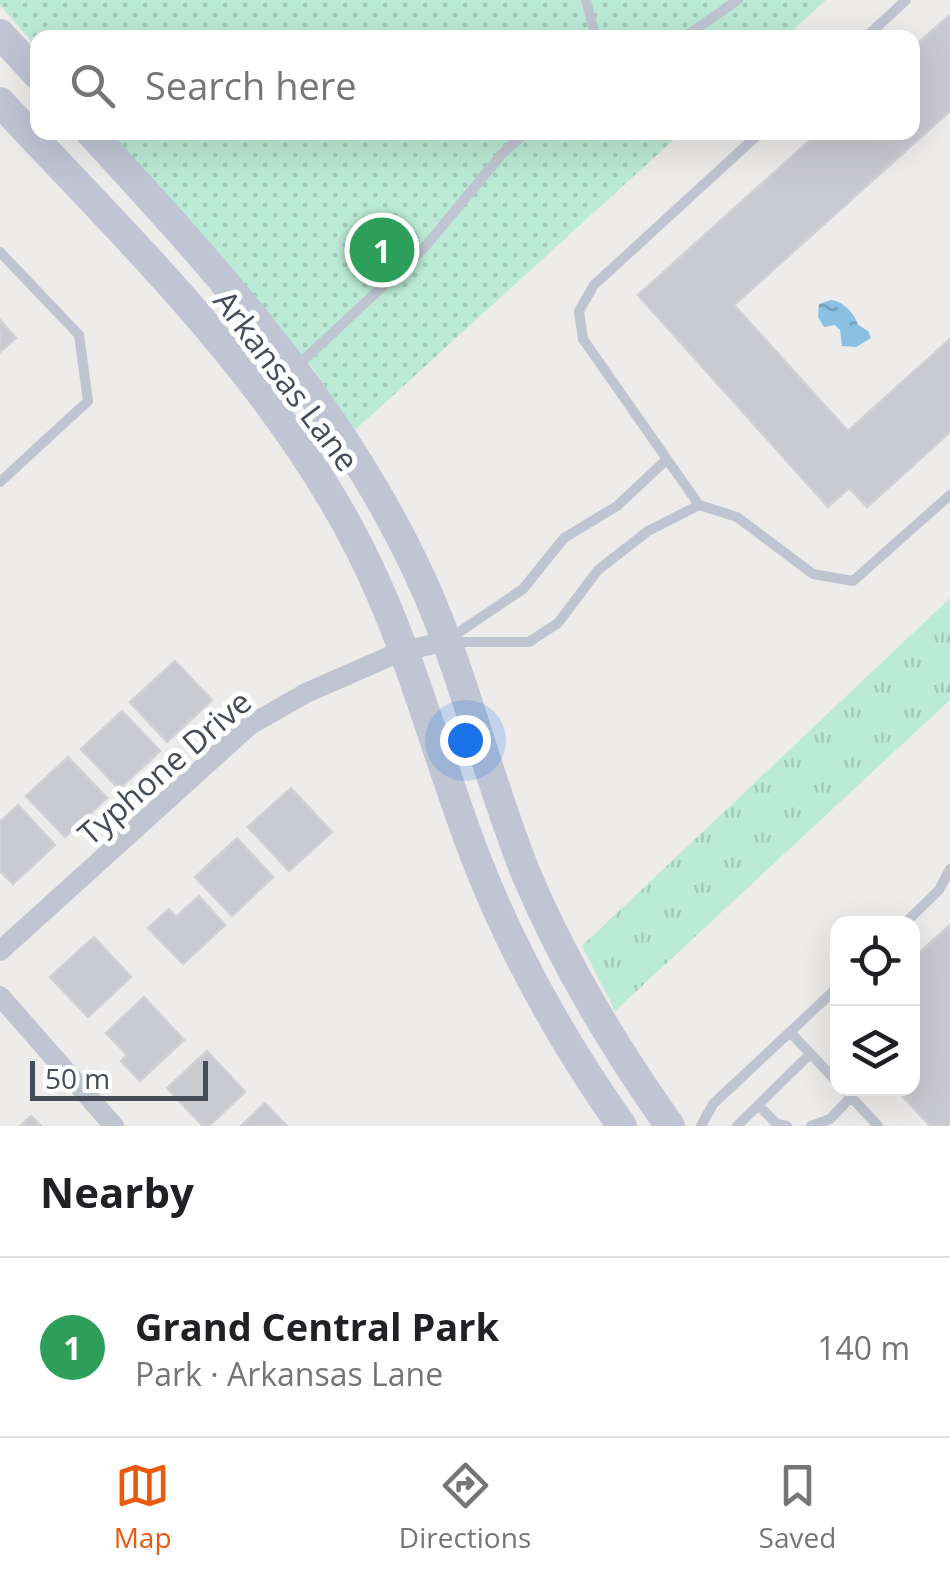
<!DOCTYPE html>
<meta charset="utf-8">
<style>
body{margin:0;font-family:"Open Sans",sans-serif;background:#f2f2f2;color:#202124}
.controls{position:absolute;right:30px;bottom:30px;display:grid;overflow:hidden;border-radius:20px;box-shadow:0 10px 40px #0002}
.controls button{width:90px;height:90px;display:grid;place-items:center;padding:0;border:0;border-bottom:2px solid #e0e0e0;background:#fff;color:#202124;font:50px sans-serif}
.scale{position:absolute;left:30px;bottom:25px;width:178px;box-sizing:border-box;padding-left:10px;border:5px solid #454b57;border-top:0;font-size:28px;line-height:35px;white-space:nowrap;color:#454b57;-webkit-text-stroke:8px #fff;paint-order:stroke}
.you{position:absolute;left:465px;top:740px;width:35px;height:35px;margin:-25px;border:8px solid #fff;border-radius:50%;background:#1a73e8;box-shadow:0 0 0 15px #1a73e833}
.badge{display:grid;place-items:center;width:65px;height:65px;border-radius:50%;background:#ea580c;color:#fff;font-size:32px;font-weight:700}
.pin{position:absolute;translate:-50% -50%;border:5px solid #fff;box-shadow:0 2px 10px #0006}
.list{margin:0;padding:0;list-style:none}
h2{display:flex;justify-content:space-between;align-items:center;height:130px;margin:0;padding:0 40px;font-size:42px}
h2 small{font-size:32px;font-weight:400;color:#757577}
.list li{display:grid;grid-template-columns:65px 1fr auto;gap:30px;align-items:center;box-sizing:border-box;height:180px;padding:0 40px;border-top:2px solid #e0e0e0}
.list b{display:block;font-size:38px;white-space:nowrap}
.list p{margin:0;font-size:32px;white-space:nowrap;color:#757577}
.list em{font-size:32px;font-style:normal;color:#757577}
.icon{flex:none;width:55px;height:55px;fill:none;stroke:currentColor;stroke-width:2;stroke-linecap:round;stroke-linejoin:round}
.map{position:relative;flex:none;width:950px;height:1126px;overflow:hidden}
.search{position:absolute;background:#fff;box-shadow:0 10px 40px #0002;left:30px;right:30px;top:30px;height:110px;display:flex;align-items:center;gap:25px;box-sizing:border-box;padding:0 35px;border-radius:20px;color:#757577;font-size:38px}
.sheet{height:310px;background:#fff}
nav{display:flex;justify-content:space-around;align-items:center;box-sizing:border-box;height:140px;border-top:2px solid #e0e0e0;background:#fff;font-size:28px;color:#757577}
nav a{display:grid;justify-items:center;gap:5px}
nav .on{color:#ea580c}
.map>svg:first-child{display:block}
.grass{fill:url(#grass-tufts)}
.park{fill:url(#park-dots)}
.water{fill:url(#water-ripples)}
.building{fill:#c9c9d0;stroke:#d0d0d7;stroke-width:2.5}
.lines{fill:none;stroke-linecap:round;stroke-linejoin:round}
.lane{stroke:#bfc5d0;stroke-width:10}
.street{stroke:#bfc5d0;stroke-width:20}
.secondary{stroke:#bfc5d3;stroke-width:30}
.labels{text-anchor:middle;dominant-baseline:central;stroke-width:10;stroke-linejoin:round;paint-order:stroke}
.street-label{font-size:32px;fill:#454b57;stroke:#fff}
</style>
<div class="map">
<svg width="950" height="1126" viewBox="0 0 950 1126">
<defs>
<pattern id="grass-tufts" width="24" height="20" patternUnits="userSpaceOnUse" patternTransform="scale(2.5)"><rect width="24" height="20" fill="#bbead6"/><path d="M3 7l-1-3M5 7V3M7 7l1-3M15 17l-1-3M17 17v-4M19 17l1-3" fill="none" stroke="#a2caba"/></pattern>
<pattern id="park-dots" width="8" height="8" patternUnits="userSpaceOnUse" patternTransform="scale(2.5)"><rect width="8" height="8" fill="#bbead6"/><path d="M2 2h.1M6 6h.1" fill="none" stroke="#a2caba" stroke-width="1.8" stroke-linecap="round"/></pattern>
<pattern id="water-ripples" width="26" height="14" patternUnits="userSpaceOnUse" patternTransform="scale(2.5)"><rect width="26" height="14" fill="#8bc0e4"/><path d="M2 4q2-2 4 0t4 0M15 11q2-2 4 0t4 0" fill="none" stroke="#739ebc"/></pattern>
</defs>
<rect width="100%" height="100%" fill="#eeeceb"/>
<path class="grass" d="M950,598V700L615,1011L582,946Z"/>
<path class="park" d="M0,0H826L785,37L38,38L37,48L0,5Z
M110,133H681L354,431L313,368Z"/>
<path class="water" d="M831,300C843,301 855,314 858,325L868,331L871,338L856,347L842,346L840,330L835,325L824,327L818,317L819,304Z"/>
<path class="building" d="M950,15V111L734,305L848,431L950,339V432L867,507L849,488L828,507L638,295L819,132H912V48Z
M0,320L16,338L0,352Z
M175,661L212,700L167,742L130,702Z
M122,711L160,751L119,789L81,749Z
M68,757L107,798L65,837L26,796Z
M291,788L332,832L289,871L248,827Z
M18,805L55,845L13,884L0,871V822Z
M237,838L273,877L232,916L195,877Z
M199,896L225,925L183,964L148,928L169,909L176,917Z
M950,925V1126H930L895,1088H912V959Z
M94,937L131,977L88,1017L50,977Z
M144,997L184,1040L140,1081L121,1061L127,1055L106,1033Z
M207,1051L245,1092L209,1126H203L167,1088Z
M265,1103L287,1126H241Z
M31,1116L41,1126H20Z"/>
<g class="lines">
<path class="lane" d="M586,0L596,38
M683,38L738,0
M865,38L906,0
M761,132L594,285L579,311L583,339L699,505L737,517L813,574L853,581L950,495
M0,252L79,335L88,401L0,482
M296,367L424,248L502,154L526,132
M449,639L523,589L564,538L617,506L665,461
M450,642H529L558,623L598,570L648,531L699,505
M904,924L939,890L950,869
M838,987L790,1032L838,1083
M843,1088L878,1126
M759,1106L777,1124L787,1126
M701,1126L713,1104L790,1032
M737,1126L810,1054
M811,1126L830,1119L851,1097"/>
<path class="street" d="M0,951L250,725L306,693L402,651L444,642
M0,996L114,1126"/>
<path class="secondary" d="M0,34L38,75
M0,102C130,242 273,377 360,549C410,648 437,758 477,861C514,955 564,1044 622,1126
M90,132C217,270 345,410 423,583C465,676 488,781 527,876C565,966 614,1047 670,1126"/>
</g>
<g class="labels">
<g class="street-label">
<text transform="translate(287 380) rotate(53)">Arkansas Lane</text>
<text transform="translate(164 767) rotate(-41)">Typhone Drive</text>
</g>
</g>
</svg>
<div class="controls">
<button><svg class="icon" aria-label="locate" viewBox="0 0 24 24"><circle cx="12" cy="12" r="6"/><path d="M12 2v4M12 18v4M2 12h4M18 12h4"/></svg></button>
<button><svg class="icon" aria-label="layers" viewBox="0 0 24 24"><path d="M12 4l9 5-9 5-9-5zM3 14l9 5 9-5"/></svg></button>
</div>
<div class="scale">50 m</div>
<div class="you"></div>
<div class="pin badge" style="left:382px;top:250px;background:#2e9e5b">1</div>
<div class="search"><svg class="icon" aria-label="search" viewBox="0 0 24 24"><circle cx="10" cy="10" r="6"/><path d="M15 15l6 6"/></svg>Search here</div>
</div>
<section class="sheet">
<h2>Nearby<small></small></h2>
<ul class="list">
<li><span class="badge" style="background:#2e9e5b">1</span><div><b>Grand Central Park</b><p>Park · Arkansas Lane</p></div><em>140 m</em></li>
</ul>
</section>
<nav>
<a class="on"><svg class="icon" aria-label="map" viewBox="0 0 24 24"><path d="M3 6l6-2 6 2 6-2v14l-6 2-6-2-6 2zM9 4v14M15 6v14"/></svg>Map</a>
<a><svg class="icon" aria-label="directions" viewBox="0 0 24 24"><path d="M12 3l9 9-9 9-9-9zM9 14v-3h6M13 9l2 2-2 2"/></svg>Directions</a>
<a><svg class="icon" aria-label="saved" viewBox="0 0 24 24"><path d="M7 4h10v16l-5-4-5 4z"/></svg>Saved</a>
</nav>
